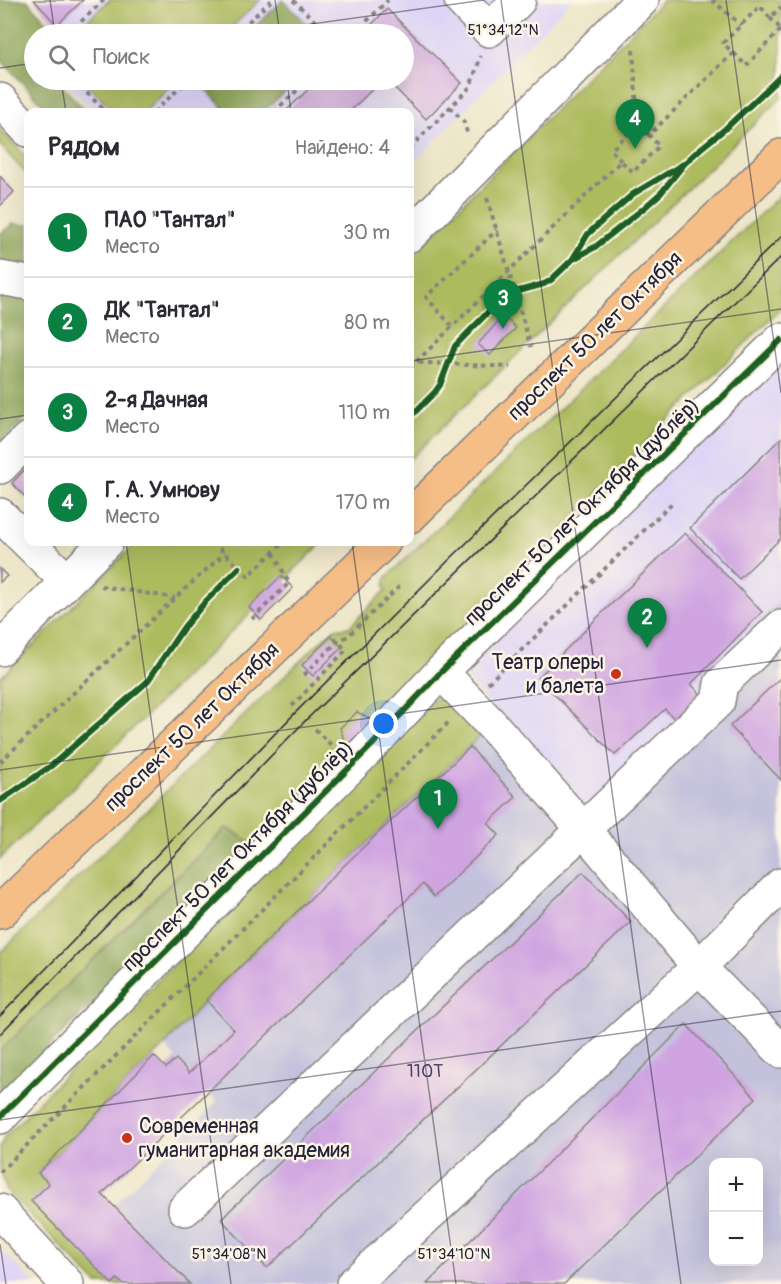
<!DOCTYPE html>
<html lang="ru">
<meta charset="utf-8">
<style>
body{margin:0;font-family:Pangolin,sans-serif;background:#f2f2f3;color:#2b2b33}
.controls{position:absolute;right:18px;bottom:18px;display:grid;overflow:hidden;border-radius:12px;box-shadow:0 6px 24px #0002}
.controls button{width:54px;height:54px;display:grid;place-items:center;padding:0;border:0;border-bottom:2px solid #e1e1e2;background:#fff;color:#2b2b33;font:30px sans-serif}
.you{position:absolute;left:384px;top:724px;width:21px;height:21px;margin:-15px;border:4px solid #fff;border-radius:50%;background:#1a73e8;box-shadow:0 0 0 9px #1a73e833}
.badge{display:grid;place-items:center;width:39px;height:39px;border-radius:50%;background:#0b8043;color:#fff;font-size:20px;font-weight:700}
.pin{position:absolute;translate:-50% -50px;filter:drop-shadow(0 2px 3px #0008)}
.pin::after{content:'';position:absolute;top:32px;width:21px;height:18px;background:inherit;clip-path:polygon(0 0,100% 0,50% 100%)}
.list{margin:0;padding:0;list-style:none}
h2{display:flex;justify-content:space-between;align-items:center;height:78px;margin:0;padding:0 24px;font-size:26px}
h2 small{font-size:20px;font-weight:400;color:#7c7c81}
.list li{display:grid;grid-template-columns:39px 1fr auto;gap:18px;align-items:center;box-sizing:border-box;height:90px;padding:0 24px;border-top:2px solid #e1e1e2}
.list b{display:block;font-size:22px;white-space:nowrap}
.list p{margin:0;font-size:20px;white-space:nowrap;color:#7c7c81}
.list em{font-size:20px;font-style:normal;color:#7c7c81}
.icon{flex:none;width:33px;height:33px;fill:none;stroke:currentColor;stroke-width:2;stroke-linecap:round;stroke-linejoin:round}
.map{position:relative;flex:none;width:781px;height:1284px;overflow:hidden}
.search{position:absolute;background:#fff;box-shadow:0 6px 24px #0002;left:24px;top:24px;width:390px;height:66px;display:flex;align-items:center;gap:15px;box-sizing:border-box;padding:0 21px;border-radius:33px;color:#7c7c81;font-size:22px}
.panel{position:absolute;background:#fff;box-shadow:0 6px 24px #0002;left:24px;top:108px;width:390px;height:438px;border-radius:12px}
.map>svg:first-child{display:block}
.built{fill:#ded5f6}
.industrial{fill:#c3c1dc;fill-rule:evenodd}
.green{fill:#adbb5e;stroke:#686e4c;stroke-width:1.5}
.forest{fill:#8aa355;stroke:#566248;stroke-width:1.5}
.building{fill:#cfa4e1}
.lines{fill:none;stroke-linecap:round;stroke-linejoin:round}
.minor-casing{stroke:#888482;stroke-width:36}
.major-casing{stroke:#888482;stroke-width:36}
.path{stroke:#888482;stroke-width:4;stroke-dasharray:4.5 4.5;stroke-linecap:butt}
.minor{stroke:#fff;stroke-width:33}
.major{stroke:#f6be87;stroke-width:33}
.tram{stroke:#22223b;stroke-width:1.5}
.cycleway-casing{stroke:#fcf5e5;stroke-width:10}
.cycleway{stroke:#1b5e20;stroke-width:6}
.ticks{fill:none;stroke:#22223b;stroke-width:1.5;stroke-opacity:0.45}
.poi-dot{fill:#c8321e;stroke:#fcf5e5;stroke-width:2}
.labels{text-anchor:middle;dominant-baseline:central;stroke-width:5;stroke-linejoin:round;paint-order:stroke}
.number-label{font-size:18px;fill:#4d4264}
.street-label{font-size:21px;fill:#22223b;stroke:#fcf5e5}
.poi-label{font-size:21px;fill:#22223b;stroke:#fcf5e5;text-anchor:end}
.ticks-label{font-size:15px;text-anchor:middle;fill:#22223b;stroke:#fcf5e5;stroke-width:5;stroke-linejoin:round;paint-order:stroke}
</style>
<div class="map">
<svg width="781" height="1284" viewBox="0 0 781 1284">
<rect width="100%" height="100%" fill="#fcf5e5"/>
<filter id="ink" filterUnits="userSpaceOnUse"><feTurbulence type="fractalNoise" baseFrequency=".0167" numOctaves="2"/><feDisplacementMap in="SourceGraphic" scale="12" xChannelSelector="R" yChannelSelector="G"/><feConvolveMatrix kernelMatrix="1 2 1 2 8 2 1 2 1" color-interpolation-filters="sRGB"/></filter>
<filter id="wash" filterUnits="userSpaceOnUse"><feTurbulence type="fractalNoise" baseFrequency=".008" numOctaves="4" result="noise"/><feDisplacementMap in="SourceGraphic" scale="24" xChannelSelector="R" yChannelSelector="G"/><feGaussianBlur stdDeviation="1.35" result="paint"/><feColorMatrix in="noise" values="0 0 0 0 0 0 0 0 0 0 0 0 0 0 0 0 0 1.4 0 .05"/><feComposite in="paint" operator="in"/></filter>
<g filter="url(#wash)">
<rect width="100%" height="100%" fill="#ede6c8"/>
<path class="built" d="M83,0H572L410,166V112H94L63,80H404V34H47Z
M781,359V600L699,682L712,695L581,818L465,675L466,667Z
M0,1248L34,1283L32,1284H0Z"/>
<path class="industrial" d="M781,600V1284H190L114,1205L217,1102L164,1046L206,1000L355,855L497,720L581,818L712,695L699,682ZM714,1162H758V1262H714Z"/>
<path class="green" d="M109,0H260L225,34H73Z
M663,0H781V98L410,459V257Z
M82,80H178L144,112H115Z
M0,129L28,159V176L0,145Z
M781,194V308L643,445L471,626L254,844L226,828L0,1051V953L329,633L335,629L349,627L386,590L384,585L386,578Z
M137,542H323L0,859V678Z
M445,696L482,734L355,855L206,1000L164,1046L38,1173L49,1184L32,1200L123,1284H97L7,1191L0,1169V1148L5,1136L437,697Z"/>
<path class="forest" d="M0,0H27L50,25L40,34H34V40L27,48L34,57V80H56L87,112H50L0,59Z
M283,0L317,34H247Z
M200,80H297L263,112H227L198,81Z
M13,224L28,225V416L0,443V234Z
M227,828L254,844L0,1095V1051Z"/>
<g id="blocks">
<path class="building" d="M34,0H83L57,25Z
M387,9L462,83L426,119L387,80H404V34H362Z
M318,80H382L349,112H285Z
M0,176L14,192L0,206Z
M503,316L516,328L490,355L478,344Z
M781,438V538L739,579L690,528Z
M28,466V500L12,483Z
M685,533L762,612L691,684L705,699L679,724L665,709L615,755L538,678L597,618Z
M0,569L7,576L0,582Z
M281,576L293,588L261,620L249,607Z
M331,636L342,647L313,676L302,665Z
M781,677V780L730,726Z
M357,712L373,720L346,746L340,728Z
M470,747L516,797L488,823L499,835L434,897L423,884L102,1194L190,1284H123L117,1279L112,1284L31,1201L49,1184L38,1173L154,1056L166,1068L176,1059L189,1073L234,1030L206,1000L355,855Z
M583,872L631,922L267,1268L221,1219Z
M686,1024L756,1098L564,1284H427Z"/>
</g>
</g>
<g filter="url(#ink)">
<use href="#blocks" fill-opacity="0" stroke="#888482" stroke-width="1.5"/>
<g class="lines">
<defs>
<path id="minor" d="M461,0L489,30L519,0
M0,100L28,130
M410,235L642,0
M0,278L28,283
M0,467L28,439
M0,515L67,581
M0,649L106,542
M441,672L492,725L583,829L699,967L781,1051
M0,1117L372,745L441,672L781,340
M185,1209L718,701L721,684L781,627
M0,1211L67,1284
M353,1284L699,967L781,885"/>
<path id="major" d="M410,516L781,156
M0,912L384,542"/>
</defs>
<use href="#minor" class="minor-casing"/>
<use href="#major" class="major-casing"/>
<path class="path" d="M293,0L328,34
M712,0L741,25
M770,18L781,29
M68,34L104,0
M235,34L272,0
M354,34L388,0
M633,50L638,124
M734,53L746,66L781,29
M74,80L106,112
M450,107L464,122L468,136
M154,112L188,80
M274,112L308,80
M410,148L470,87L481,56
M621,161L611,150L638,124L649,135
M487,198L531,347
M452,326L426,297L497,230
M410,362L510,367
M410,368L621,161L633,172L659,146L649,135L733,53L723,43L760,6L770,18L781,7
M213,542L248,576L284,542
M101,586L175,598
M252,619L289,583L273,552
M304,675L338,641L348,636L400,586
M488,683L672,503
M292,706L346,650L331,634
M315,729L333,747
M0,762L175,598L225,553
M0,1172L451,720"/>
<use href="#minor" class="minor"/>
<use href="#major" class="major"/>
<path class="tram" d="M0,1016L297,711L447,562L781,237
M0,1034L306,720L781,257"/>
<defs>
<path id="cycleway" d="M573,259L595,247L644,208L661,193L685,163L700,149L725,129L781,76
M410,417L435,392L440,385L455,346L498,302L508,294L544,284L551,280L572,260L588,234L602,221L633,194L685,163
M0,801L51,766L147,682L184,627L206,601L239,568
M0,1117L372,745L441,672L781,340"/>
</defs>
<use href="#cycleway" class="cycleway-casing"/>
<use href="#cycleway" class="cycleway"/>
</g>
</g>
<path class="ticks" d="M50,0L55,34M275,0L280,34M501,0L681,1284M726,0L781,393M239,34L484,0M0,68L34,63M61,80L66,112M287,80L291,112M410,361L781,309M0,419L28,415M126,542L231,1284M352,542L456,1284M0,770L781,660M0,1120L781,1011M0,1244L6,1284"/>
<g class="poi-dot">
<circle cx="616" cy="674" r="6"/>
<circle cx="127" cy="1138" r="6"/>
</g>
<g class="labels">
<g class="number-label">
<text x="425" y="1071">110Т</text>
</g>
<g class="street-label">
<text transform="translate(595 336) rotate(-44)">проспект 50 лет Октября</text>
<text transform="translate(582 512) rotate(-44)">проспект 50 лет Октября (дублёр)</text>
<text transform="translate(192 727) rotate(-44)">проспект 50 лет Октября</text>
<text transform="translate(238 856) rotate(-45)">проспект 50 лет Октября (дублёр)</text>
</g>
<g class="poi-label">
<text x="604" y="662">Театр оперы<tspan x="604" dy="24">и балета</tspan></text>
<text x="139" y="1126" text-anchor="start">Современная<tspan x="139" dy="24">гуманитарная академия</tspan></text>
</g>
</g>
<g class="ticks-label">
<text x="503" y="35">51°34'12"N</text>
<text x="229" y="1259">51°34'08"N</text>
<text x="454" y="1259">51°34'10"N</text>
</g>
</svg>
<div class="controls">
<button>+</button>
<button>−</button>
</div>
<div class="you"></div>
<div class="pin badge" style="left:438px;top:829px">1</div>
<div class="pin badge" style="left:647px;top:648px">2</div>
<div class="pin badge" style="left:503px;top:329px">3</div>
<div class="pin badge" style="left:635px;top:149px">4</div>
<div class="search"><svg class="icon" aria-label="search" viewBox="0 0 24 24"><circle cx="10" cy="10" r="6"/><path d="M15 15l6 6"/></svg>Поиск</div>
<section class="panel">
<h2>Рядом<small>Найдено: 4</small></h2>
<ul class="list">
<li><span class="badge">1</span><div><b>ПАО &quot;Тантал&quot;</b><p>Место</p></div><em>30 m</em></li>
<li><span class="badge">2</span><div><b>ДК &quot;Тантал&quot;</b><p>Место</p></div><em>80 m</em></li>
<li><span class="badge">3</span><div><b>2-я Дачная</b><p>Место</p></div><em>110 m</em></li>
<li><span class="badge">4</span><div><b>Г. А. Умнову</b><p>Место</p></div><em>170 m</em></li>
</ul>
</section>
</div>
